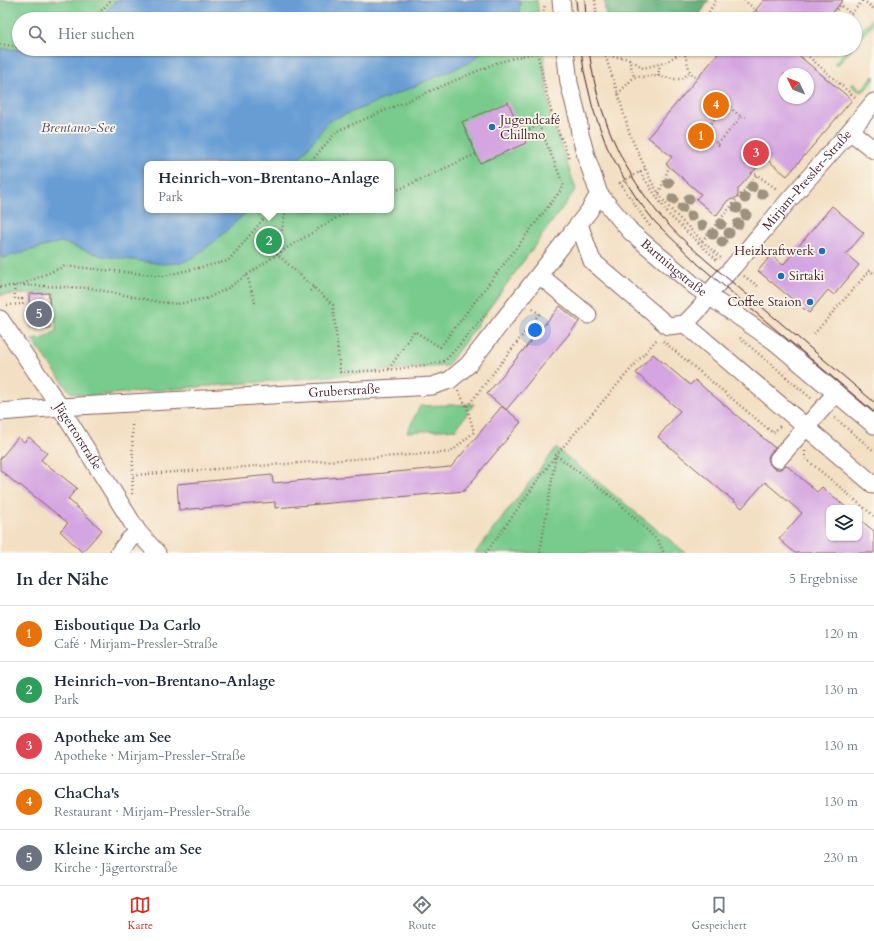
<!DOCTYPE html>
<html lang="de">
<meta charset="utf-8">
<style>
body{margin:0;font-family:Cardo,serif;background:#f2f2f3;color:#1f2937}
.controls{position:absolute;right:12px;bottom:12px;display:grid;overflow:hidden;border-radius:8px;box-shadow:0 1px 3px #0004}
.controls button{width:36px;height:36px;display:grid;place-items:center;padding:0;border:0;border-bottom:1px solid #e0e1e3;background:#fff;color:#1f2937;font:20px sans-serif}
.compass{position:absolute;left:778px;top:68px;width:36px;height:36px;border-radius:50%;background:#fff;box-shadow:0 1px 3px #0004;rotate:313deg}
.you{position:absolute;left:535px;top:330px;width:14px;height:14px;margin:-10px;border:3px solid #fff;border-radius:50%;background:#1a73e8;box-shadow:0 0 0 6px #1a73e833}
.badge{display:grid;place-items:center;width:26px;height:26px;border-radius:50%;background:#d93025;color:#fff;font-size:13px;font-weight:700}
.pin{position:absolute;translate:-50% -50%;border:2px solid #fff;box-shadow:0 1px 4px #0006}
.popup{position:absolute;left:144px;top:161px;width:250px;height:52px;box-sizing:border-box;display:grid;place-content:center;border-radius:8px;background:#fff;filter:drop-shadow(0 1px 3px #0005);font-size:13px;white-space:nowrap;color:#747a83}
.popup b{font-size:15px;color:#1f2937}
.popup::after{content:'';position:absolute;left:50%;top:100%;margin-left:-8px;border:8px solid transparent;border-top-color:#fff}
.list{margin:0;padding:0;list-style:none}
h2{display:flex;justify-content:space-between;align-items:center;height:52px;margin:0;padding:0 16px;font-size:17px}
h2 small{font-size:13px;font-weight:400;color:#747a83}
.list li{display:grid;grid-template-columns:26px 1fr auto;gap:12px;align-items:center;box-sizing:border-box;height:56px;padding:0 16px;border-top:1px solid #e0e1e3}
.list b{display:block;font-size:15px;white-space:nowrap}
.list p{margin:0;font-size:13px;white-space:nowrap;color:#747a83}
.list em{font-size:13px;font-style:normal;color:#747a83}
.icon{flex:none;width:22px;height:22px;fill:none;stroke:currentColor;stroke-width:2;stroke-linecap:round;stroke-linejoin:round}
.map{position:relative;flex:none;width:874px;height:553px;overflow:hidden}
.search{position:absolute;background:#fff;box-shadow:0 1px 3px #0004;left:12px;right:12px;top:12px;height:44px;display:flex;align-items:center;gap:10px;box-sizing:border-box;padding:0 14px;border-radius:22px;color:#747a83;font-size:15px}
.sheet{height:332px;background:#fff}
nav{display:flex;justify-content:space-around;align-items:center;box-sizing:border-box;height:56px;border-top:1px solid #e0e1e3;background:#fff;font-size:11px;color:#747a83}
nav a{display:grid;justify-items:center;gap:2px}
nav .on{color:#d93025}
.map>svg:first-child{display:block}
.green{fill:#79cb8d;stroke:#62755c;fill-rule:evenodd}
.forest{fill:#62af78;stroke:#566752}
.water{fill:#679dd4;stroke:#585e80}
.building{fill:#d4a5e1;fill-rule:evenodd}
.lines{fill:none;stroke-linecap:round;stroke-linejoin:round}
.minor-casing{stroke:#856260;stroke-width:19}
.path{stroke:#856260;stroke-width:2.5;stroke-dasharray:1 3;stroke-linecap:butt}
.minor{stroke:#fff;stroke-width:17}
.tram{stroke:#4a1f2b;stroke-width:1}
.tree{fill:#9e927f}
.poi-dot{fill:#1f6fb2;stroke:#fbf7ec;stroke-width:1.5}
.labels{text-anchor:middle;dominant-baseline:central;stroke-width:3.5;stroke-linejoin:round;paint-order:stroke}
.poi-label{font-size:13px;fill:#4a1f2b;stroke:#fbf7ec;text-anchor:start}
.street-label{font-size:13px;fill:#4a1f2b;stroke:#fbf7ec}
.water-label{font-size:14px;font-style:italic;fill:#56516f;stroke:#fbf7ec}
</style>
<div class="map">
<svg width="874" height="553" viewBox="0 0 874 553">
<rect width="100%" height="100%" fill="#fbf7ec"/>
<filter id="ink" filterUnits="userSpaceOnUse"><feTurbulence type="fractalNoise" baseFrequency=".025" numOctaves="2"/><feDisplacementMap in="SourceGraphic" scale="8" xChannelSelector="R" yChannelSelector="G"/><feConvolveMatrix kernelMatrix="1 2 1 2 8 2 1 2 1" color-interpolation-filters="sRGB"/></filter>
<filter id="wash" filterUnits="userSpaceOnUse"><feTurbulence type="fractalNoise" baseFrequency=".012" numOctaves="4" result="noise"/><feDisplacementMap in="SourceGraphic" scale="16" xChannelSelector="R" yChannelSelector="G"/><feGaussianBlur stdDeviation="0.9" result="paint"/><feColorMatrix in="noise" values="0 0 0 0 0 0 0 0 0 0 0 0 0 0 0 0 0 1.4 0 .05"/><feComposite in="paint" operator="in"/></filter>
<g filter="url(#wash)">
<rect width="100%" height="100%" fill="#f3dfc3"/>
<path class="green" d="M0,0H537L539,19H19V49H543L550,114L576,189L447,366L389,370L370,373L87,396L70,392L32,340L44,338L56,331L54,293L0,295ZM147,164H391V210H147Z
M874,16V22L855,45V39Z
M847,49H852L837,66L834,64Z
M874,75V80C870,84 866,91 860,92L851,85L853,83L860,89H862Z
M474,404L456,429L407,432L420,406Z
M556,448L686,553H475Z"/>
<path class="forest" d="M604,0H709L697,19H606Z"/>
<path class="water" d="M116,0H520L519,19H100Z
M0,48L40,52H51L57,49H485L471,62L394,95L329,121L295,164H147V210H249L215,241L194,257L180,263L163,264L102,256L61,242L3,258L0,256Z"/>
<g id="blocks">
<path class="building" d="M764,0H843L827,19H748Z
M722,49H791L852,100L787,176L765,158L738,189V196L734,199L728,200L716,216L696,199L701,194L666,164L672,157L648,137ZM784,74H808V98H784Z
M508,102L526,143L480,163L462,122Z
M832,206L864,233L846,254L859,265L834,295L828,290L809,313L758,271L771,255L783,265Z
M49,293L50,328H30L29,294Z
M560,306L579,322L506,410L487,394Z
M653,354L690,385L695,380L775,448L770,453L768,457L769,463L772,467L776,469H781L786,465L817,492L822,487L847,508H829V538H859V519L874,531V553H795L779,539L802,513L765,482L742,508L658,437L680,411L636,373Z
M502,406L521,422L464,491L275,508V502L179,510L177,484L272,475L273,483L451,467Z
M18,437L24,442L29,437L47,453L41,460L77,488L68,499L102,530L82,552L60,531L68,523L20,485L19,486L0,470V459Z"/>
</g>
</g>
<g filter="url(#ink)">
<use href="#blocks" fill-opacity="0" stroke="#856260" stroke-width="1"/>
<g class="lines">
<defs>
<g id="minor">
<path d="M561,0L563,19"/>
<path id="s1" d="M565,49L569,83L578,118L580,134L586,156L599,194L631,232L696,287L774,341L874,425"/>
<path d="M850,131L874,150"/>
<path d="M579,224L592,261L668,326L685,324L874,485"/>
<path d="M539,275L588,315"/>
<path id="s2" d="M0,319L60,407L138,532L157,553"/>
<path id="s3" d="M685,324L702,306L708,295L719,282L733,267L789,200L850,131L874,102"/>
<path id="s4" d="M0,412L60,407L432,386L450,380L468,365L589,211L599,194"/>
<path d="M778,459L836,393"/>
<path d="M119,553L129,540L138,532"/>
</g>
</defs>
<use href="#minor" class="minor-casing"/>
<path class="path" d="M595,0L597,19
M744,0L766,19
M863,0L874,9
M93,19L111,0
M542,19L545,4
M705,19L716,0
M829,19L841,5L851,14L863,0
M0,44L19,47
M537,49V52L545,87L553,118L569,157
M603,49L618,94L630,135L652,183L663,200L673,212L702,241L721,258
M800,49L857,99
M684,51L690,72L697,79
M605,55L630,59L643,68L664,63L684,51L685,49
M802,58L806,54
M629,59L634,77
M658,76L660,64
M618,94L634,77L658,76L673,79H682L690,72
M724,102L741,117
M703,132L718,144L720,148
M522,133L553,118
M699,133L703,132L727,105
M718,144L741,117H746
M309,164L337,131L496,63L537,52
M645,169L620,183L646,221L651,227
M640,172L668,214L718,261
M751,173L757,175L778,190
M391,193L476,154
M659,193L669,167
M286,210L277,254L333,305L340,372L389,370L426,365L445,361L488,312
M702,241L757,175
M247,275L255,303
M744,276L759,287
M23,284L65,266L163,276L228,261L271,210
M14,286L15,299H22V297H23
M0,287L20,285L90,288L159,302L178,304L208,298L228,288L282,251L338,217L354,210
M310,291L314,287
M7,305L23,304L22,299
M814,334L870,270L874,274
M740,338L812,399
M663,341L773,433L780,426L782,427
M389,369L414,331L440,347L564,186L539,125
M458,391L467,407
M835,418L874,451
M805,451V458L874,516
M133,475L451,452L474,432L467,407L539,314L532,308
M132,494L133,475L132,419
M486,553L556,455L658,338
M540,553L556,455L617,501L658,541L664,553"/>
<use href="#minor" class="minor"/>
<path class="tram" d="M576,0L578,19
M585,0L586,19
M581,49L584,71L593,109L607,147L625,180L637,199L655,222L699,265L874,412
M589,49C595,103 616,157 648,200C653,206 657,213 663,219C691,250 724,275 756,302C795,335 835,369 874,402"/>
</g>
<g class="tree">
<circle cx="669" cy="183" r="5.5"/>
<circle cx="752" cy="187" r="5.5"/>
<circle cx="762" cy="194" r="5.5"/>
<circle cx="745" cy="198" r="5.5"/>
<circle cx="673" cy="199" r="5.5"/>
<circle cx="689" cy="199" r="5.5"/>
<circle cx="682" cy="208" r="5.5"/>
<circle cx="737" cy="208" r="5.5"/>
<circle cx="746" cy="215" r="5.5"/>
<circle cx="691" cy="216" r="5.5"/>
<circle cx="721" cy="224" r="5.5"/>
<circle cx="738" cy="224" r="5.5"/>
<circle cx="702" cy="225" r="5.5"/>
<circle cx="729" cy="233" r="5.5"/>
<circle cx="713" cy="234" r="5.5"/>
<circle cx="722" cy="242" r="5.5"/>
</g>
</g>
<g class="poi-dot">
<circle cx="492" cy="127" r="4"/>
<circle cx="822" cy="251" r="4"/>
<circle cx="781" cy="276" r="4"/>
<circle cx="810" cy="302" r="4"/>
</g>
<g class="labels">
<g class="poi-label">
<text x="500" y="120">Jugendcafé<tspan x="500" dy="15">Chillmo</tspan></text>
<text x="814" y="251" text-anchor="end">Heizkraftwerk</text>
<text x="789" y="276">Sirtaki</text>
<text x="802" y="302" text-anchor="end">Coffee Staion</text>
</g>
<g class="street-label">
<text stroke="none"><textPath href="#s3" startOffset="189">Mirjam-Pressler-Straße</textPath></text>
<text stroke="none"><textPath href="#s1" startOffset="255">Bartningstraße</textPath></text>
<text stroke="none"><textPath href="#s4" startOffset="345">Gruberstraße</textPath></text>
<text stroke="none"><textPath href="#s2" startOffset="141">Jägertorstraße</textPath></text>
</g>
<g class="water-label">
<text x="78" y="127">Brentano-See</text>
</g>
</g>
</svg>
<div class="controls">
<button><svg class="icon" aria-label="layers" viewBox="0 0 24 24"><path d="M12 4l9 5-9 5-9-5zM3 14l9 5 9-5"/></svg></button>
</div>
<svg class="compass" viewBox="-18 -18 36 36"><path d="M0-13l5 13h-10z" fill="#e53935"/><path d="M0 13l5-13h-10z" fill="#747a83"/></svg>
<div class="you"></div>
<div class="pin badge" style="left:701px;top:136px;background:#e8710a">1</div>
<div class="pin badge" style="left:269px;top:241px;background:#2e9e5b">2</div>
<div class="popup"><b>Heinrich-von-Brentano-Anlage</b>Park</div>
<div class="pin badge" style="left:756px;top:153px;background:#e0444e">3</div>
<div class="pin badge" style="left:716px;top:105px;background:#e8710a">4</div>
<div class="pin badge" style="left:39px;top:314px;background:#6b7280">5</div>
<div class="search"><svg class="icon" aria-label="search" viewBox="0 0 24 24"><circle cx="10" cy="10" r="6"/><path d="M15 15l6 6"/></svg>Hier suchen</div>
</div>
<section class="sheet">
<h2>In der Nähe<small>5 Ergebnisse</small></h2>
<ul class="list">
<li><span class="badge" style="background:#e8710a">1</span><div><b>Eisboutique Da Carlo</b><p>Café · Mirjam-Pressler-Straße</p></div><em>120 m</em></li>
<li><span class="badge" style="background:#2e9e5b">2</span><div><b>Heinrich-von-Brentano-Anlage</b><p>Park</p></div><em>130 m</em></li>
<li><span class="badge" style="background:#e0444e">3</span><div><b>Apotheke am See</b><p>Apotheke · Mirjam-Pressler-Straße</p></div><em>130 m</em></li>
<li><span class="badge" style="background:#e8710a">4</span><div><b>ChaCha's</b><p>Restaurant · Mirjam-Pressler-Straße</p></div><em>130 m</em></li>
<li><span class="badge" style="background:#6b7280">5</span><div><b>Kleine Kirche am See</b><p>Kirche · Jägertorstraße</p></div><em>230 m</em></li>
</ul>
</section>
<nav>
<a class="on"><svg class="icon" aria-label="map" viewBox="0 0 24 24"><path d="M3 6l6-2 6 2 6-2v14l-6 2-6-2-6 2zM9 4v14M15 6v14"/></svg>Karte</a>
<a><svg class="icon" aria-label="directions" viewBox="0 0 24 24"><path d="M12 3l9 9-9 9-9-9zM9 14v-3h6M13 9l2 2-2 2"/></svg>Route</a>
<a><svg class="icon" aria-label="saved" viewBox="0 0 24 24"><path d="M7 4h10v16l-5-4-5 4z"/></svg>Gespeichert</a>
</nav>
